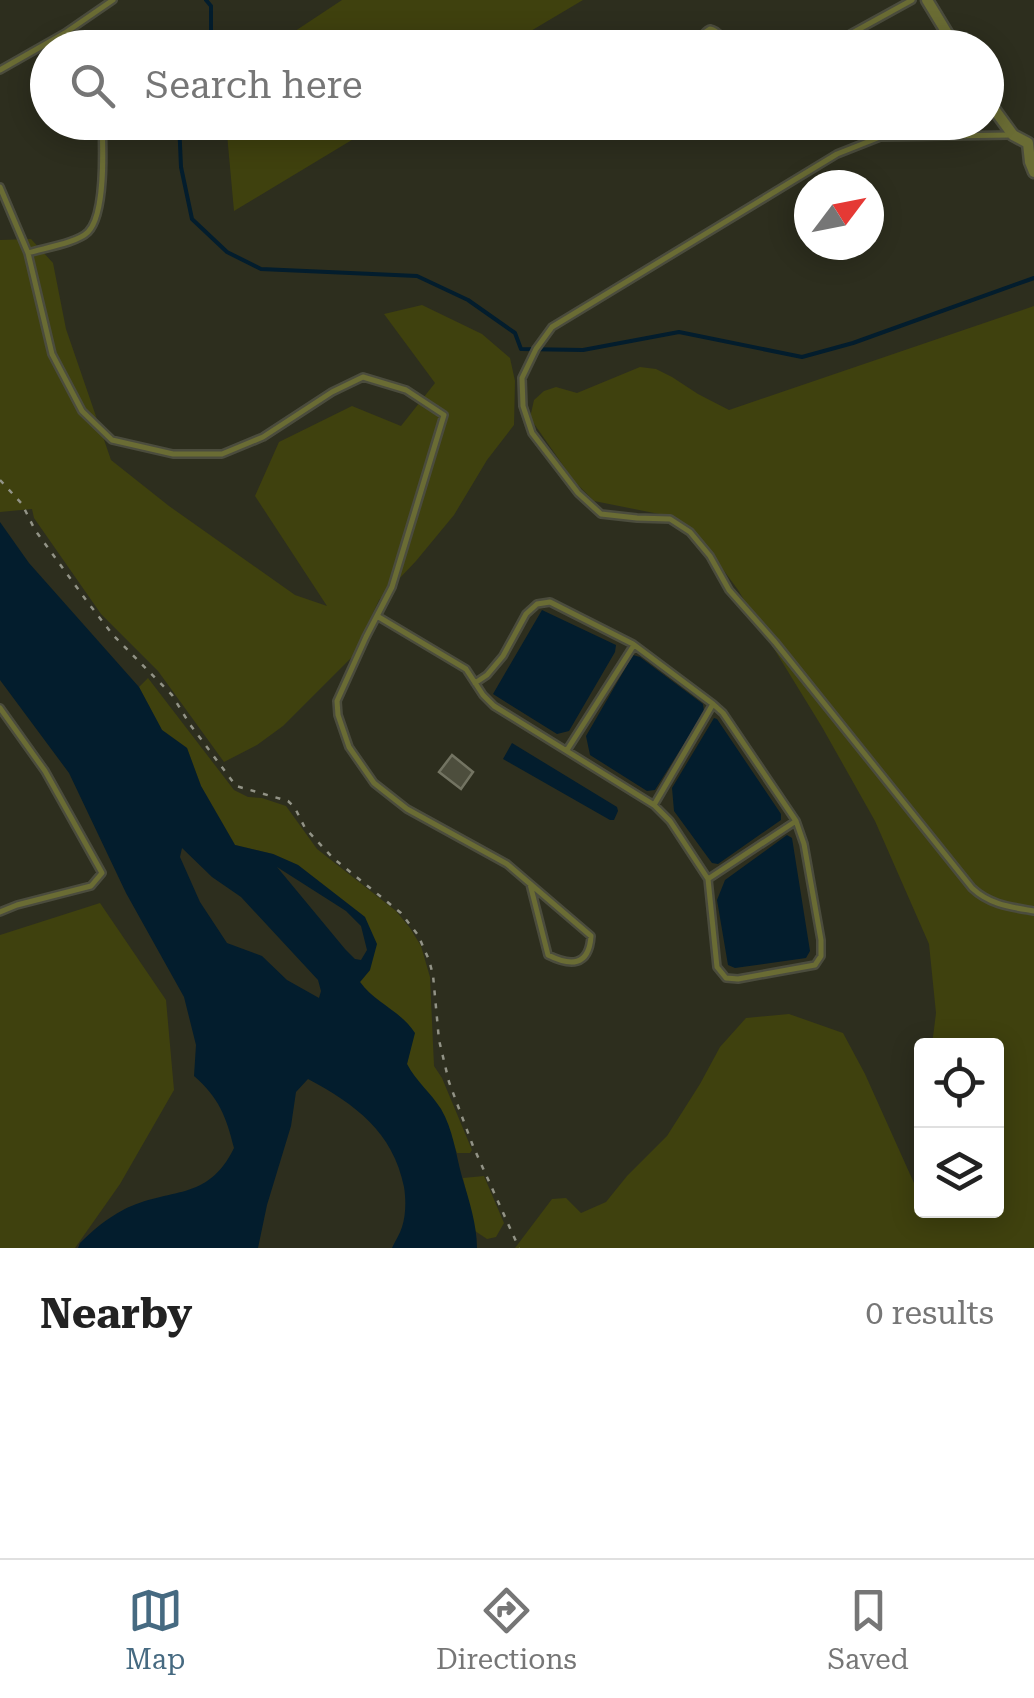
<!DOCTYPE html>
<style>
body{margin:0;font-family:"Roboto Serif",serif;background:#f6f6f6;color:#222}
.controls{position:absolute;right:30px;bottom:30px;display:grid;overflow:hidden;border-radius:10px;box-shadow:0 5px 25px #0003}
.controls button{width:90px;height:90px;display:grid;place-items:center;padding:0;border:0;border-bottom:2px solid #e0e0e0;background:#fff;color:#222;font:50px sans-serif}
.compass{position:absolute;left:794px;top:170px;width:90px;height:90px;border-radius:50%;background:#fff;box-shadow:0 5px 25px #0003;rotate:58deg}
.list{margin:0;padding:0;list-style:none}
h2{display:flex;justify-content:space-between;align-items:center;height:130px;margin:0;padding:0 40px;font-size:42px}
h2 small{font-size:32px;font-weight:400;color:#767676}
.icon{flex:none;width:55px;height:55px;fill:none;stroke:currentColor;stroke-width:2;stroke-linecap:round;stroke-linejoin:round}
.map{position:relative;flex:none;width:1034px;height:1248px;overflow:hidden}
.search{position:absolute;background:#fff;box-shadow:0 5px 25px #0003;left:30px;right:30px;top:30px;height:110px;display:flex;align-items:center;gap:25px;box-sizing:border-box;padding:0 35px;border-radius:55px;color:#767676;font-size:38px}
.sheet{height:310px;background:#fff}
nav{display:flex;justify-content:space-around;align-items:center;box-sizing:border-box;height:140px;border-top:2px solid #e0e0e0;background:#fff;font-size:28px;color:#767676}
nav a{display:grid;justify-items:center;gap:5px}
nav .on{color:#466a81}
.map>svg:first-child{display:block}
.green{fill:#3f410e}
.water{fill:#031d2d;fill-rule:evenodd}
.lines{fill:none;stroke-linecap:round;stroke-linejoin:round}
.stream{stroke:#031d2d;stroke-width:4}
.building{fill:#4d4e3d;stroke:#737462;stroke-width:2.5}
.lane-casing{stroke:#4b4c3d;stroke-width:10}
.street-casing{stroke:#4b4c3d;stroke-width:15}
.path{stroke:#929386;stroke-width:2.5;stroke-dasharray:5 8;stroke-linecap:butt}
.lane{stroke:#6a6c34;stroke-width:5}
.street{stroke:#6a6c34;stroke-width:10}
</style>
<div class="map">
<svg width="1034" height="1248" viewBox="0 0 1034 1248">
<rect width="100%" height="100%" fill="#2d2e1e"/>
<path class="green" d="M342,0H583L504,47H271Z
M226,123V122L380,123L234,211Z
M31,239L53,263L66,329L111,460L169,506L295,595L327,606L255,496L279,442L352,406L401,426L435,383L384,314L422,305L482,334L510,358L515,381L514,425L487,460L454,515L416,561L379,600L353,656L283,726L257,745L224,762L158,671L101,614L34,518L32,509L0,512V240Z
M1034,306V1248H515L552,1199L566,1198L581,1213L606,1202L627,1176L667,1136L700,1084L720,1047L746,1018L789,1014L843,1033L865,1074L918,1192L921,1154L922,1210H996V1046L932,1045L936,1013L929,944L875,821L822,727L738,590L700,538L659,514L594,501L574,481L530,418L534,400L544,391L556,387L577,393L640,367L656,369L672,377L698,394L729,410Z
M148,678L234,790L248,797L262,798L286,806L317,849L396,911L410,928L421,946L430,977L434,1066L442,1078L472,1150L470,1153H457L441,1109L414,1078L407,1064L414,1033C401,1011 375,1003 360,982L370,970L365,917L298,865L273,854L235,845L201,786L187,748L162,730L139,687Z
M100,903L166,1000L174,1090L120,1184L75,1248H0V935Z
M484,1176L504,1223L496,1237L487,1239L475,1231L463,1178Z"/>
<path class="water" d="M0,522L29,563L139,687L162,730L187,748L201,786L235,845L273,854L298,865L365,917L377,944L370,970L360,982C375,1003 401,1011 415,1033L407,1064C416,1081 431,1093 441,1109C453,1129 456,1155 462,1177C469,1200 477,1225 477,1248H392C395,1241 400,1234 402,1227C406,1215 406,1199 404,1187C393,1132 355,1104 308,1079L296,1092L291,1126L267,1205L258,1248H78L80,1243C93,1230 106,1219 123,1210C170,1186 207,1203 234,1148C226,1116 219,1098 194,1076L196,1045L184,997L126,893L69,773L0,680ZM182,848L212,877L241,897L318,980L321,991L319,998L287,980L262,956L227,943L200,902L180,857ZM277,867L346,911L361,926L367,950L361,960L355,959L345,949Z
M542,610L616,645L615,652L569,731L557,734L493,694Z
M633,655L640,657L703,704L704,712L655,790L647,791L590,755L586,736Z
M714,718L717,719L781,814V820L718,864L712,863L674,811L672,788Z
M512,743L617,807L618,811L614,820H610L503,759Z
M787,835L792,838L810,951L806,958L735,968L728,965L717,900L725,880Z"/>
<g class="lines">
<path class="stream" d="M205,48L211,35V6L206,0
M179,122L181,167L192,219L227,252L261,269L417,276L468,300L515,333L521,349L583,350L679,332L802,357L853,343L1034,278"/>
</g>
<path class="building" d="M452,755L473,772L461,789L439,772Z"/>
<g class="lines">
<defs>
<path id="lane" d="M701,48C700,39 702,33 710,29C719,31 723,39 727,48
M825,48L912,0
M0,70L65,33L113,0
M1010,135L880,137L837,154L552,327L536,349L522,378L523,406L532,433L578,493L601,514L637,518L670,519L690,532L710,556L729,590L775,642L972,888C990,905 1011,907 1034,911
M0,187L28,253L52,354L82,411L112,440L173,454H222L263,437L332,392L363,377L406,390L444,415L392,587L366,637L337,701L338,715L349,747L374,783L407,809L507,864L591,936C589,967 570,966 548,955L530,884
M28,253C44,248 77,243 88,232C106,214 103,147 102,122
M377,616L466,669L483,695L494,706L654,805L670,821L708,879L717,967L726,978L738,979L815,965L821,956V940L804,844L796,821L723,713L713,704L633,644L550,602L537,604L526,614L503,656L487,675L475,683
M0,708L45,771L102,873L91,886L17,905L0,912
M567,750L634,645
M654,805L713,704
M708,879L796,821"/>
<path id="street" d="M927,0L956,48
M986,98L1013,135L1028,143L1030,162L1034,172"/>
</defs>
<use href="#lane" class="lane-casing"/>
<use href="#street" class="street-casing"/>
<path class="path" d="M0,480L22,504L35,530L86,600L113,635L172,695L189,723L236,786L288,801L295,808L305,828L333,858L401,913L418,935L429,960L433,975L439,1040L449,1082L473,1146L519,1248"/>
<use href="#lane" class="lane"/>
<use href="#street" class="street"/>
</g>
</svg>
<div class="controls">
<button><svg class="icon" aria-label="locate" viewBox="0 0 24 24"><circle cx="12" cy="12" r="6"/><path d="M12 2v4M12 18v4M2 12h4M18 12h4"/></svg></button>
<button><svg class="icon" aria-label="layers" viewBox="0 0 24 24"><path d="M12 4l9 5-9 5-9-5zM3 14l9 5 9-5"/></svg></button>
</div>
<svg class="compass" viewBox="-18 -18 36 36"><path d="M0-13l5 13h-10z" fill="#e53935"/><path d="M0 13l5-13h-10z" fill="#767676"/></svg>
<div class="search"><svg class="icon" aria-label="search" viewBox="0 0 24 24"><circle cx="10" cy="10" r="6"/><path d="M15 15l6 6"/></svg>Search here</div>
</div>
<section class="sheet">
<h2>Nearby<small>0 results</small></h2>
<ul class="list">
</ul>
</section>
<nav>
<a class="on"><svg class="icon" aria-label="map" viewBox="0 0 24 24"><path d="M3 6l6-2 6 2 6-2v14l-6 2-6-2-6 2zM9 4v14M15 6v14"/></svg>Map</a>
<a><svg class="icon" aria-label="directions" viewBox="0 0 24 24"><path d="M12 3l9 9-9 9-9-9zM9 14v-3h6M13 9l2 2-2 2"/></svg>Directions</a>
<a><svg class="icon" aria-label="saved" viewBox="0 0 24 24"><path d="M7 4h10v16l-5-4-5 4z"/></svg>Saved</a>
</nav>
